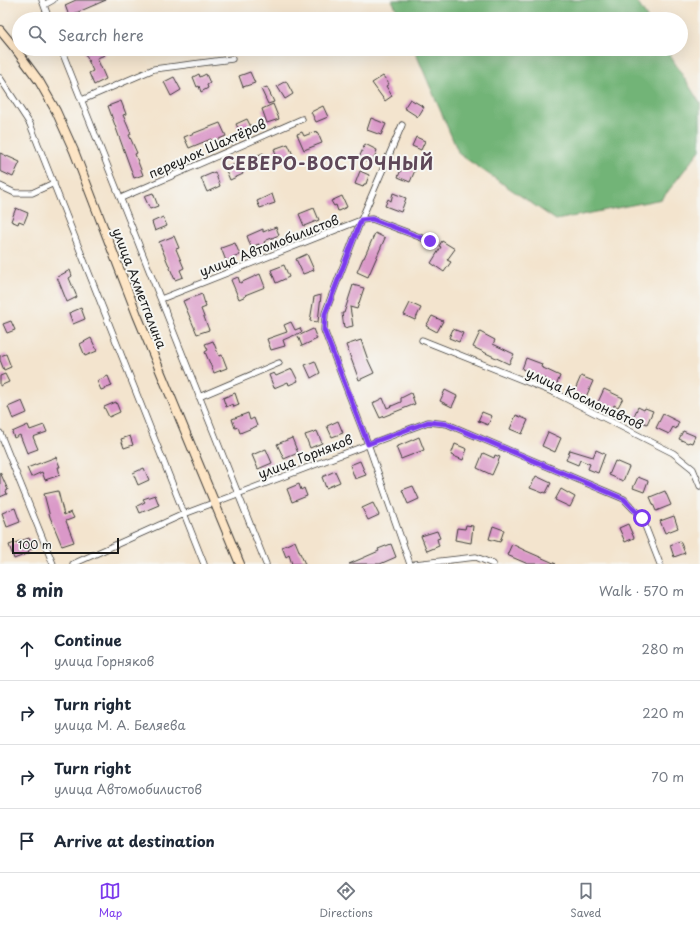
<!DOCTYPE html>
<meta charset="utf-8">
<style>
body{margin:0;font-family:"Playpen Sans",sans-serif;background:#f6f6f7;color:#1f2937}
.scale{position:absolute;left:12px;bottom:10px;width:107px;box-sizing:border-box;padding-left:4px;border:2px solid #1c1c1c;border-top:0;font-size:11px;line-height:14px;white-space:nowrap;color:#1c1c1c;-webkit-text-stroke:3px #f6f6f2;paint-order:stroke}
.stop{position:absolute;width:12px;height:12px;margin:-9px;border:3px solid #7c3aed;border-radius:50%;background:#fff}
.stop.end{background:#7c3aed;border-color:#fff;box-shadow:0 1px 4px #0008}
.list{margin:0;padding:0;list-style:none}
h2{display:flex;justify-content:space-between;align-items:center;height:52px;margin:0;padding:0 16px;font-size:17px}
h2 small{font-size:13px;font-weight:400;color:#747a83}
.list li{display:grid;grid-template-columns:26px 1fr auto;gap:12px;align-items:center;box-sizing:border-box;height:64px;padding:0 16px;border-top:1px solid #e0e1e3}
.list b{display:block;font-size:15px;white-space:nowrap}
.list p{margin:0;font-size:13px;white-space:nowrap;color:#747a83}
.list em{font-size:13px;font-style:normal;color:#747a83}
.icon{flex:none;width:22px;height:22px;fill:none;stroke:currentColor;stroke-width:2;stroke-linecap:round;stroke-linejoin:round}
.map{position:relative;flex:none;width:700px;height:564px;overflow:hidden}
.search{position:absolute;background:#fff;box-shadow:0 4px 16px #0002;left:12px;right:12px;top:12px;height:44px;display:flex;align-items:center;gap:10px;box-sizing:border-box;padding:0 14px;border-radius:22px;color:#747a83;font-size:15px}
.sheet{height:308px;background:#fff}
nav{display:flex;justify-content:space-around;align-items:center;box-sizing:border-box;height:56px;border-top:1px solid #e0e1e3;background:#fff;font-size:11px;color:#747a83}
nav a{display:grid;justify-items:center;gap:2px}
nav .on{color:#7c3aed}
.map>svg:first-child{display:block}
.forest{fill:#72b477;stroke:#47684a}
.building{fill:#da98c8}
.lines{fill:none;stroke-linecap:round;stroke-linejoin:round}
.minor-casing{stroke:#3c3a37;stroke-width:7}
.secondary-casing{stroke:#3c3a37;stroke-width:10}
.minor{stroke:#fff;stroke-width:5.5}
.secondary{stroke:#fde5c5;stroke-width:8}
.route{stroke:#7c3aed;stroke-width:5}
.labels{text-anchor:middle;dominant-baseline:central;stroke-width:4;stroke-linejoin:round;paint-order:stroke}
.street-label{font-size:13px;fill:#1c1c1c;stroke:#f6f6f2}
.district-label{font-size:17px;font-weight:bold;letter-spacing:1px;fill:#5e4758;stroke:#f6f6f2}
</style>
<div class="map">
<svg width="700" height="564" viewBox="0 0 700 564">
<rect width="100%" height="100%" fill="#f6f6f2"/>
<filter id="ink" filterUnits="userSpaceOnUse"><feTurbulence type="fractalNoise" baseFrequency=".025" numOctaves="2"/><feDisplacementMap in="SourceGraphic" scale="8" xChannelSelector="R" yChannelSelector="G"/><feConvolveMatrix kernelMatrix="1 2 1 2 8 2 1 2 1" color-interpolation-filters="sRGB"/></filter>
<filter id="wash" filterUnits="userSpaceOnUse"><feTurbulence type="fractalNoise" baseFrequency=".012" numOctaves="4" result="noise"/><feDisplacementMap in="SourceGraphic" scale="16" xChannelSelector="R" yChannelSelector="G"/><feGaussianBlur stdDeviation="0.9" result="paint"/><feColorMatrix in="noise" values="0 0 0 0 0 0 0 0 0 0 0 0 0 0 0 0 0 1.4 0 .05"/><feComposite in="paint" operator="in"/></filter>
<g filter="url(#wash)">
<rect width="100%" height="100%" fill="#f3e4ce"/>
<path class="forest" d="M392,0H636L648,19H401Z
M414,49H666L700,103V150L662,199L556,220L459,154Z"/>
<g id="blocks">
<path class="building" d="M76,0H106L69,16L65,5Z
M88,49H102L105,55L97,58L106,79L94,85L89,73L93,71L84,51Z
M250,72L255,83L243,87L239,76Z
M199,74L200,77L206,74L210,83L207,85L208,88L201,92L199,86L197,87L193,77Z
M383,76L389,84L386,86L392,96L385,101L372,83Z
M174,77L181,90L171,96L164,82Z
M286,81L293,94L285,99L277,86Z
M267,87L274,102L268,104L261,89Z
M410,99L424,107L418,117L404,108Z
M121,101L126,114L123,115L131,134L129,135L137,153L135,154L143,175L134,178L108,106Z
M273,104L279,119L267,123L262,109Z
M323,106L328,117L316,122L311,112Z
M371,118L386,124L381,135L367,130Z
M247,119L252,129L241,134L236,124Z
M220,123L226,136L212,142L211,139L189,148L184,137Z
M317,131L322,143L304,150L297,134L302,132L304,136Z
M416,137L425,141L421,150L412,146Z
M288,144L294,157L279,163L274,149Z
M365,144L377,150L373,161L369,159L367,162L359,158Z
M0,153L20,162L13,177L0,171Z
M263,153L268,165L256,170L250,160L252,159L251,158Z
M238,163L243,174L230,180L225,168Z
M404,163L416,168L410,182L398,177Z
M360,171L369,175L366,184H364L363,187L355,184Z
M215,172L220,186L207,192L201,178Z
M153,193L158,206L150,209L144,196Z
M393,193L406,198L401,212L385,206L388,199L391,201Z
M272,194L275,203L260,208L257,201Z
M342,196L347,207L338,211L336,205L334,206L331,201Z
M16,208L28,213L24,223L19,221L18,224L11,221Z
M314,208L319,220L304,226L299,214Z
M163,217L167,226L155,231L152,222Z
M276,227L279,235L267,240L264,242L265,245L260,247L259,244L251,247L247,236L263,229V232Z
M375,233L385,238L368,277L357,272L363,258H364Z
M174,236L179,248L176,249L184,268L180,270L183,277L175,280L159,242Z
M442,241L455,249L447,260L451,262L444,272L431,263L441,247L439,246Z
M235,243L240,255L226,261L221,248Z
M307,254L314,270L303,274L296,259Z
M284,265L289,277L276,283L271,270Z
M70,270L72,276L69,278L77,297L67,302L57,277Z
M260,274L265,287L245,295L246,296L239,299L231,280L238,277L240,283Z
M353,285L364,288L357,309L350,307L353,326L344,328L342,313H344Z
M202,294L206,307L201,309L209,330L197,334L183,301Z
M321,295L318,322L310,321L314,297Z
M410,303L421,308L415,320L404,315Z
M81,308L85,319L73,324L69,313Z
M432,316L443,321L437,332L426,326Z
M11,321L15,330L7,333L3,324Z
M291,322L295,330L300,328L302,332L283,340L285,346L271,350L267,339L287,332L284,325Z
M313,329L317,339L302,346L298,336Z
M453,329L463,333L459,342L449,338Z
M480,332L495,340L493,344L514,354L509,364L473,347Z
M91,338L97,351L85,356L80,344Z
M361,340L368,360L374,373L359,380L346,345Z
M213,341L219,356L222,355L227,368L214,373L205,352L208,350L205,344Z
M6,354L11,367L4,370L0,360V356Z
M526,358L542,364L541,367L560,376L556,386L544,381L545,379L522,369Z
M315,361L320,373L311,378L305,365Z
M292,369L298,381L289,385L288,382L274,388L269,375L274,373L276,376Z
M5,374L9,382L0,386V376Z
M108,376L112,386L101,390L97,381Z
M581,376L593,381L586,397L574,392Z
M604,389L623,398L618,407L614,405L613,409L598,402Z
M445,390L457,396L452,407L440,401Z
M235,393L239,405L234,407L233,404L226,407L223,398Z
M411,393L415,404L380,418L373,403L383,398L387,408L401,402V398Z
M22,401L27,413L13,419L8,407Z
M116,402L120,412L109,417L104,407Z
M638,407L644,410L645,408L653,411L647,424L633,418Z
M482,412L492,416L488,425L478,421Z
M248,413L250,420L254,418L257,426L240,433L238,427L235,428L232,419Z
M663,414L679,422L676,429L673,427L669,434L656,428Z
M516,415L528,420L522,434L510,429Z
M338,421L343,433L332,437L327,426Z
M28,425L30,430L44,425L47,432L33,437L38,449L27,453L20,435L14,438L12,432Z
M317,431L322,443L310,448L305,435Z
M683,431L695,436L692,443L689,442L688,443L679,439Z
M548,432L561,438L555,452L542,446Z
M130,436L133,445L124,448L121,439Z
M419,437L424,450L401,459L396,447Z
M292,438L298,453L284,459L277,444Z
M455,444L467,449L463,460L451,455Z
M266,449L272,463L258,469L252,455Z
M570,450L593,457L596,450L605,454L598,473L588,469L590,464L580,460L578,465L566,460Z
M483,453L494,458L495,455L500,457L492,475L477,468Z
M56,457L60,467H58L60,475L45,480L42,472L31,477L27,468Z
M360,461L366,475L355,479L350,465Z
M615,461L629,467L623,481L609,475Z
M144,468L149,480L138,485L133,473Z
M335,471L340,482L326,488L322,477Z
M0,472L8,490L6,491L7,494L0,497Z
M536,476L551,483L546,493L544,492L543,493L530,488Z
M638,477L648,481L644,492L633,488Z
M299,484L301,490L304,488L307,496L292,502L287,489Z
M413,486L419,499L408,504L402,490Z
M561,489L575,497L570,507L555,500Z
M58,491L64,515L71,512L74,518L66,521L74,542L62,546L50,517L44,494Z
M665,491L671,505L656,511L650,497Z
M155,495L159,505L140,513L137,506L145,502L143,499Z
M373,503L379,515L368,520L362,508Z
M15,508L20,522L7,527L2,513Z
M674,516L678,528L665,533L660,521Z
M628,524L634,538L625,542L619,528Z
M466,525L473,526L471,543L455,540L457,528L465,529Z
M493,526L504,530L500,542L489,539Z
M437,531L440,538L437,539L439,546L427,551L421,536Z
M29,538L33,549L28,550L29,553L14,559L9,545Z
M295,541L300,553L305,564H292L289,555L286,557L282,547Z
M680,541L685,553L674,557L670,545Z
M391,544L396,557L380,564H349L379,551L378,549Z
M512,544L524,550L556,564H528L507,555Z"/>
</g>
</g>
<g filter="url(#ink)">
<use href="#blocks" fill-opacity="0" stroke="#3c3a37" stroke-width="1"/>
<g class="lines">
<defs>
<path id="minor" d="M42,0L49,19
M44,5L53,0
M61,49L266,564
M0,78L30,124L204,564
M82,100L154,69L232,59
M402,125L361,220L325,313L324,330L368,444L410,564
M0,186L15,193H32L54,183
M121,198L302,119
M161,299L361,220L372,219L430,241
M422,340L555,393L673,453L693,469L700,486
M199,397L279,363
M0,433L53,564
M73,564L184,514L428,422L447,424L624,499L642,518L660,564
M415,564L476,557L493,564"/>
<path id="secondary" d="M0,30L14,47L39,81L56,111L74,151L137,315L240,564"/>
</defs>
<use href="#minor" class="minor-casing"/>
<use href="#secondary" class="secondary-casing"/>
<use href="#minor" class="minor"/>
<use href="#secondary" class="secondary"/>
</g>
</g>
<g class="lines" filter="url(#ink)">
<path class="route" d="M430,241L372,219L361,220L325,314L324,330L368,444L428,422L447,424L624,499L642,518"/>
</g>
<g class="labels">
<g class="street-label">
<text transform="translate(207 148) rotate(-24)">переулок Шахтёров</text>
<text transform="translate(269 245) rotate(-21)">улица Автомобилистов</text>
<text transform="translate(140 288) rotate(69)">улица Ахметгалина</text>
<text transform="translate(585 398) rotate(25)">улица Космонавтов</text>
<text transform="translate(305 456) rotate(-21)">улица Горняков</text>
</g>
<g class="district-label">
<text x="328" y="163">СЕВЕРО-ВОСТОЧНЫЙ</text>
</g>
</g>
</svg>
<div class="scale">100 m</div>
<div class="stop" style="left:642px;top:518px"></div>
<div class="stop end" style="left:430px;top:241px"></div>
<div class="search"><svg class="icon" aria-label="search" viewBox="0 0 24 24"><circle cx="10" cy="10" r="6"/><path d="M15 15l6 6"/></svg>Search here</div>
</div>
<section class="sheet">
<h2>8 min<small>Walk · 570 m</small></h2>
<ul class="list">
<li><svg class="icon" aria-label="ahead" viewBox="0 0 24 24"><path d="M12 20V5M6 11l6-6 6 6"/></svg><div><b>Continue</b><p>улица Горняков</p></div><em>280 m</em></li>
<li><svg class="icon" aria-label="right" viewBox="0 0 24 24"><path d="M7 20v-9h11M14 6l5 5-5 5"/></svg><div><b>Turn right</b><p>улица М. А. Беляева</p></div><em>220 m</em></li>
<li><svg class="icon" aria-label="right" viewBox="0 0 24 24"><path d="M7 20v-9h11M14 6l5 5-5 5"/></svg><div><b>Turn right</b><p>улица Автомобилистов</p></div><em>70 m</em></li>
<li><svg class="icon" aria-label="arrive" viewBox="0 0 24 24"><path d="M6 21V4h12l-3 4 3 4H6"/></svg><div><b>Arrive at destination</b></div></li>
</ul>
</section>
<nav>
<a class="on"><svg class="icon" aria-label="map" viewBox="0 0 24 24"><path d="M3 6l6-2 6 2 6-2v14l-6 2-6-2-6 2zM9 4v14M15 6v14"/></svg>Map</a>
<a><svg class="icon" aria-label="directions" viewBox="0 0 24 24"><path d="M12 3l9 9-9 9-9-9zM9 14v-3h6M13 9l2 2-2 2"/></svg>Directions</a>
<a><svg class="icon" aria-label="saved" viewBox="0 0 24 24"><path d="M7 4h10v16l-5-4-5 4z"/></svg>Saved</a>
</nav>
